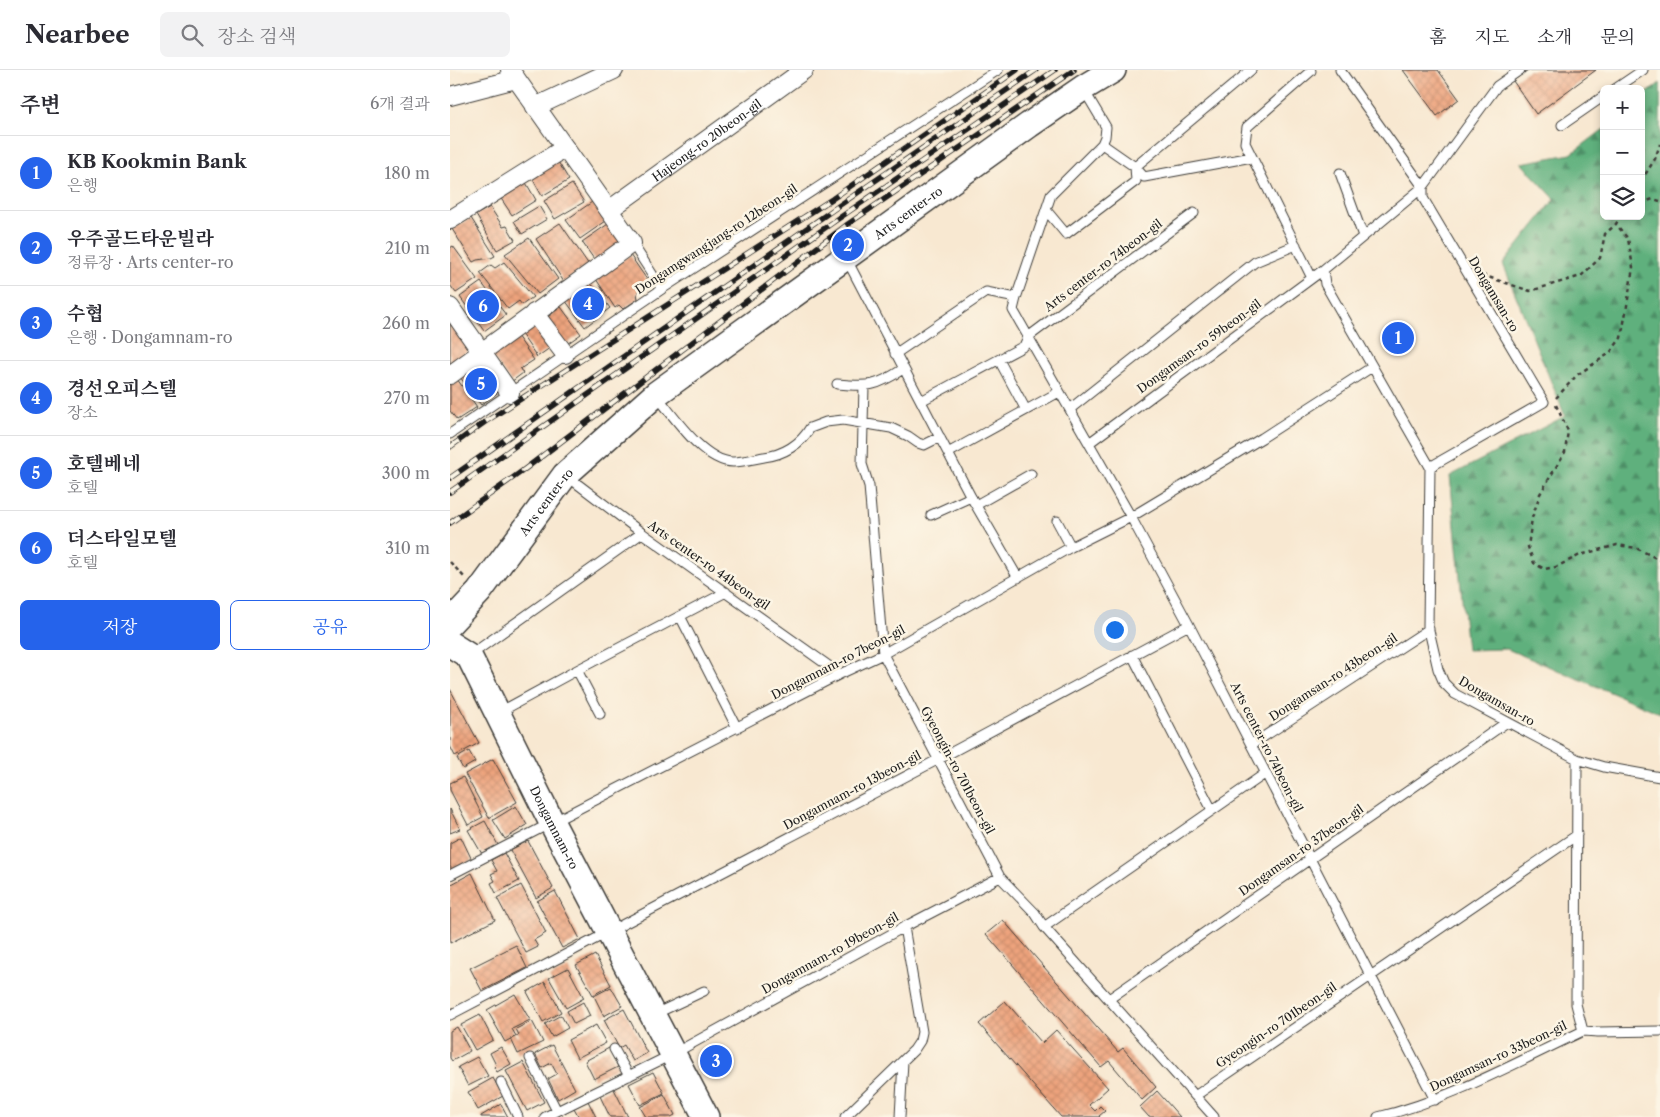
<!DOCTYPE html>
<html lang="ko">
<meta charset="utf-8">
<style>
body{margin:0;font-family:"Libre Caslon Text","Noto Serif KR",serif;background:#f2f2f3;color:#2b2b33}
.controls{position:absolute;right:15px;top:15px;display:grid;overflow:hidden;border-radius:8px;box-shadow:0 2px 8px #0003}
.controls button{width:45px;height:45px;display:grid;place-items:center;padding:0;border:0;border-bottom:1px solid #e1e1e2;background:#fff;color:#2b2b33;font:25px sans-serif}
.you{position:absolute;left:664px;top:559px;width:18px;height:18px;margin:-12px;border:4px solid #fff;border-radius:50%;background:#1a73e8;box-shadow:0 0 0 8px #1a73e833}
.badge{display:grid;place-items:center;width:32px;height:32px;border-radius:50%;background:#2563eb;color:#fff;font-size:16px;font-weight:700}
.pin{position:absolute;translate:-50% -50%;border:2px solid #fff;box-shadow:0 1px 5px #0006}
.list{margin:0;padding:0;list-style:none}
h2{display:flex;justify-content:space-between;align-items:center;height:65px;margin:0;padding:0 20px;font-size:21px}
h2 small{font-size:16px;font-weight:400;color:#7c7c81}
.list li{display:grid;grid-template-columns:32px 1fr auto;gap:15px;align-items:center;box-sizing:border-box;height:75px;padding:0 20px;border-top:1px solid #e1e1e2}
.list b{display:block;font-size:19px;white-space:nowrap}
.list p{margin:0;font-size:16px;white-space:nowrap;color:#7c7c81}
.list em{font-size:16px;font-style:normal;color:#7c7c81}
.actions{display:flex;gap:10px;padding:15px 20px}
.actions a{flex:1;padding:11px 0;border:1px solid #2563eb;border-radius:8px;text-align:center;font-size:18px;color:#2563eb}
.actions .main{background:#2563eb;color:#fff}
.icon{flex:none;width:28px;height:28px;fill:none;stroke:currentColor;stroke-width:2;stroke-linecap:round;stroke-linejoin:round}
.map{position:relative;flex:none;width:1210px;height:1047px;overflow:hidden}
header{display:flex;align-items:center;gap:30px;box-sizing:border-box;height:70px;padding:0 25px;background:#fff;border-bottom:1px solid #e1e1e2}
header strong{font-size:24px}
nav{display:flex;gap:28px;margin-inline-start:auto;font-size:18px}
.search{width:350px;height:45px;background:#f2f2f3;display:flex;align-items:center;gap:12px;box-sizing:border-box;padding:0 18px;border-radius:8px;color:#7c7c81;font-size:19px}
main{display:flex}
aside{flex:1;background:#fff}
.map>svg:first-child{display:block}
.forest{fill:url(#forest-firs);stroke:#3d664c}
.building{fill:url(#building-cross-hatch)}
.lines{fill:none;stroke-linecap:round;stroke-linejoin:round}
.lane-casing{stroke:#3d3b37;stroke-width:11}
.street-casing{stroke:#3d3b37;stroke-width:20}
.secondary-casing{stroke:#3d3b37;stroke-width:28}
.path{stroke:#3d3b37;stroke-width:2.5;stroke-dasharray:4 4;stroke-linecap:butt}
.lane{stroke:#fff;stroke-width:9}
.street{stroke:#fff;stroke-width:18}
.secondary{stroke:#fff;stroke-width:25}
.rail-casing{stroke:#1c1c1c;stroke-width:5.5}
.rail{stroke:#fcf5e5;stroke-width:4;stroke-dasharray:11;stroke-linecap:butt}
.labels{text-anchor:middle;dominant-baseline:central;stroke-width:5;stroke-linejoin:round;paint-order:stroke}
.street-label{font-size:12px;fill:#1c1c1c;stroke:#fcf5e5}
</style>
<header>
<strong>Nearbee</strong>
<div class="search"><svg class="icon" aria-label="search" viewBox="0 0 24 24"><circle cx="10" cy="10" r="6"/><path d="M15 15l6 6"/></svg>장소 검색</div>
<nav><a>홈</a><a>지도</a><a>소개</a><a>문의</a></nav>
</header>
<main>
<aside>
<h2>주변<small>6개 결과</small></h2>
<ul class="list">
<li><span class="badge">1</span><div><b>KB Kookmin Bank</b><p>은행</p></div><em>180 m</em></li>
<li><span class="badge">2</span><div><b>우주골드타운빌라</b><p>정류장 · Arts center-ro</p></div><em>210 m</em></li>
<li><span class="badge">3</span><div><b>수협</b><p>은행 · Dongamnam-ro</p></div><em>260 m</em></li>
<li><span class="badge">4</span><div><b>경선오피스텔</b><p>장소</p></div><em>270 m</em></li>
<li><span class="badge">5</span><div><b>호텔베네</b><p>호텔</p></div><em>300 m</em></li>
<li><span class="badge">6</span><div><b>더스타일모텔</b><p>호텔</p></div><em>310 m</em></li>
</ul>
<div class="actions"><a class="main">저장</a><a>공유</a></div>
</aside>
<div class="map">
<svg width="1210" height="1047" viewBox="0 0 1210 1047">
<defs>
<pattern id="forest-firs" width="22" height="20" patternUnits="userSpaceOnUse" patternTransform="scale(1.25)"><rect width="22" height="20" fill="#5eb07d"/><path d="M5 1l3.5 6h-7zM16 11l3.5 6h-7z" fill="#4d8e66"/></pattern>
<pattern id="building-cross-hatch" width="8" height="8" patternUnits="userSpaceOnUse" patternTransform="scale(1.25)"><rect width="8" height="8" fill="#eda37d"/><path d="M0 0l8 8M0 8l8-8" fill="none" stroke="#cb8c6b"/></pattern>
</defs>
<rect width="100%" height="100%" fill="#fcf5e5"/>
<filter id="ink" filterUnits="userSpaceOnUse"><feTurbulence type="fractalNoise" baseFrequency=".02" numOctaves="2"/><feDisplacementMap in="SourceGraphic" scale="10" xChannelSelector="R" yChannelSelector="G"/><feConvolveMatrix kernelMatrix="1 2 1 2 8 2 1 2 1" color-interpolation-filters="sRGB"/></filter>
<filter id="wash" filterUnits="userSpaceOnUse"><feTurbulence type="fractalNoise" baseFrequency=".0096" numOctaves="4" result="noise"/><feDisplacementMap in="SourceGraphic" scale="20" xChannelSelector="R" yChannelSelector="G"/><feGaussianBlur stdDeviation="1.12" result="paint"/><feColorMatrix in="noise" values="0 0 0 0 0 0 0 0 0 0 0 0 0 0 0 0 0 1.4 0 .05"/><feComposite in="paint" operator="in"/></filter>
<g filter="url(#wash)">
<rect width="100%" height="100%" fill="#f8e8d1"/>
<path class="forest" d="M1210,13V643L1057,579L1017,580L1000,406L1115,346L1053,194L1105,129L1071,93L1121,84L1154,59V146H1191V28Z"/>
<g id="blocks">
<path class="building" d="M953,0H988L1009,29L987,46Z
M1078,0H1146L1086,44L1063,11Z
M107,90L119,110L92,126L81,106Z
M75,111L86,130L62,145L50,127Z
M122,114L134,132L105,149L94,131Z
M142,132L156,151L130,169L116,150Z
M89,136L97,149L72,164L64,151Z
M40,137L53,157L57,156L65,170L47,180L26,145Z
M21,148L45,186L41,188L27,190L23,192L2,159Z
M110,153L139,195L114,212L86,169Z
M158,154L173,173L146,192L132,172Z
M79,168L108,209L88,224L55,184Z
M3,176L27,209L6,223L0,215V178Z
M180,185L200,214L187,223L188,229L173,239L169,235L165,238L146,209Z
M54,192L83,227L72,235L69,231L58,239L30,203L41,195L45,198Z
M31,212L56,245L34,261L10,227Z
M140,212L160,238L135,257L115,230Z
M111,237L131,264L114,276L95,249Z
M85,250L104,275L87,287L69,261Z
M0,252L22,278L0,294Z
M65,263L84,290L70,299L73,303L61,312L39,282Z
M31,292L51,320L31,335L10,307Z
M7,309L27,337L7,350L0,341V314Z
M0,619L29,673L5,686L0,676Z
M19,681L25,692L13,699L7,688Z
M43,689L67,732L39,748L15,704Z
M13,707L33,747L18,755L0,720V713Z
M66,736L77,755L55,769L43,750Z
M0,739L10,759L0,763Z
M35,751L48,775L32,784L18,760Z
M11,767L22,790L2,800L0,796V773Z
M78,771L103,818L86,828L60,780Z
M54,783L69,811L46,823L41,813L45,811L41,804L47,801L41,790Z
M22,803L45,850L0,873V815Z
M71,815L96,863L84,870L88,877L76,883L47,828Z
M105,821L130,869L112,878L87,831Z
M553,850L668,982L673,978L706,1017L692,1030L659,991L651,997L536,864Z
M66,875L77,898L32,921L20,898Z
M145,885L161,915L143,925L126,895Z
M118,898L134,928L116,938L99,908Z
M95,912L111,942L93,952L77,922Z
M161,917L172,936L154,946L144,926Z
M65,924L80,950L62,959L66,966L55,972L37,940Z
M555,931L592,973L606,960L658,1018L639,1035L645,1041L650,1036L655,1041L649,1046L650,1047H611L529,954Z
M133,932L140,946L124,954L117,941Z
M174,939L197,983L183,991L174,975L169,978L154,950Z
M30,945L43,970L25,980L11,955Z
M111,945L118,958L102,967L95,954Z
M82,951L93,972L68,984L61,969L69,965L66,959Z
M146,955L156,973L127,988L118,970Z
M7,957L20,981L2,991L0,988V961Z
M102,975L125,1019L108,1029L98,1009L107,1004L101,993L92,998L85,984Z
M51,977L61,994L47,1002L44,997L46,995L40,983Z
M159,978L168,997L144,1009L135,991Z
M27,987L38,1006L18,1016L8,997Z
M73,992L94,1032L77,1041L56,1001Z
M203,1002L214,1023L190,1035L179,1014Z
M43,1008L53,1026L28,1040L18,1022Z
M163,1017L178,1047H160L149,1024Z
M707,1021L730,1047H699L690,1037Z
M214,1024L225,1045L221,1047H196L190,1037Z
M138,1031L146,1047H129L124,1038Z
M51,1034L58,1047H31V1046Z"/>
</g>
</g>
<g filter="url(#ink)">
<use href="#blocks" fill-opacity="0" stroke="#3d3b37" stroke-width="1"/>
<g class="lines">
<defs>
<path id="lane" d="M890,0L973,117V128L1094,332L980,397
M861,1L797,57L795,73L862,208
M1165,19L1193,0
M634,20L656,57L655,67L652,74L601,125L566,228L563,240L681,447L739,555L985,1030
M1112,55L1154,26
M652,74L685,97L694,107L802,87
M890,103L913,166
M596,140L616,164L686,111L685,97L801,0
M182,173L212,219
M396,188L521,427L568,508
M873,200L875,214L980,397L978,556L988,599L994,613L1005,624L1127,689L1154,697L1210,707
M445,284L536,222L566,228
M549,290L576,340
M387,314C419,317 426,317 453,299
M414,316L412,394L419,416L433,584L550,807L585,843L594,857L764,1047
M207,326C224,347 254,392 283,392C293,392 304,389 314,387C333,385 351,374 360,358L376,352L393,350L441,358L458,366L468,373L474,375L490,367
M471,331L574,276L578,267L744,143
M620,339L805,192L846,175
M0,364L212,219L548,0
M639,373L873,200L973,117L1047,16L1070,0
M498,383L609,322
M117,406L192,463L390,604
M526,435L581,404
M481,445L521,427
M607,451L621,477
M230,546L287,658
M682,585L762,740
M19,586L192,463
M127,600L150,644
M48,643L127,600L276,522
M801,675L979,559
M0,805L390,604L433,584L621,477L681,447L812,368L922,297
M594,857L816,703
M659,929L1057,652
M205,944L254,921
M0,945L489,689L739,555
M1133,961L1148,962L1210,961
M164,979L179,1006
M80,988L107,1041
M51,1012L68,1047
M745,1026L1127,765
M95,1047L223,984L454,857L550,807
M395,1047L464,980L470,971L472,962L454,857
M450,1047L453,991
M928,1047C999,1030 1067,992 1133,961L1126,934L1127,689"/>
<g id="street">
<path d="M0,26L66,9"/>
<path d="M85,37L164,0"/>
<path id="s1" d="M159,140L354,0"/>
<path d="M0,150L115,78"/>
<path d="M0,237L60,323"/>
<path d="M84,243L115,284"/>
<path d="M0,305L182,173L60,0"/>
</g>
<g id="secondary">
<path id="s2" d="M0,553L29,522L115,405L206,324L579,55L633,18L663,0"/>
<path id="s3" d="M0,574L19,586L102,753L256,1047"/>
</g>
</defs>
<use href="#lane" class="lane-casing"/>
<use href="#street" class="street-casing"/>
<use href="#secondary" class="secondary-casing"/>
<path class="path" d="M1191,111L1205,89L1210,74
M1191,133L1203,129L1210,131
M1032,205L1080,221L1131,206L1150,188L1155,164L1166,154L1170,146
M1106,328L1127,305L1160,283L1171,268L1176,242L1183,197L1178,169L1166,154
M1106,335L1118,361L1115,382L1090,424L1082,448L1078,477L1084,493L1094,499L1106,497L1130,485L1167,475L1186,478L1210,490
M0,492L16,509"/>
<use href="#lane" class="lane"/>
<use href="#street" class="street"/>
<use href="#secondary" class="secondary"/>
<defs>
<path id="rail" d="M0,377L35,352L382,129L567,0
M0,408L387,137L586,0
M0,422L382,153L605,0
M0,453L71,402L398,154L624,0"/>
</defs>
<use href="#rail" class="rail-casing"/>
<use href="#rail" class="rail"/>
</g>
</g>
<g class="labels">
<g class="street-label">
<text stroke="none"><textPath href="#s1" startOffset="120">Hajeong-ro 20beon-gil</textPath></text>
<text stroke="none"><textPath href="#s2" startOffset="620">Arts center-ro</textPath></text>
<text transform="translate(266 169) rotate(-33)">Dongamgwangjang-ro 12beon-gil</text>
<text transform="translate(653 195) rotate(-37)">Arts center-ro 74beon-gil</text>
<text transform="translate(1044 224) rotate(59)">Dongamsan-ro</text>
<text transform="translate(749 276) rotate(-36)">Dongamsan-ro 59beon-gil</text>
<text stroke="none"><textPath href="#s2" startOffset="155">Arts center-ro</textPath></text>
<text transform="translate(259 495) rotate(35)">Arts center-ro 44beon-gil</text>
<text transform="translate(388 592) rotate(-27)">Dongamnam-ro 7beon-gil</text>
<text transform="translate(883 607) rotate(-33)">Dongamsan-ro 43beon-gil</text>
<text transform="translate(1047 631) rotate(30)">Dongamsan-ro</text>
<text transform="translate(817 677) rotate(63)">Arts center-ro 74beon-gil</text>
<text transform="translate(508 700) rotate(62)">Gyeongin-ro 701beon-gil</text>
<text transform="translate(402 720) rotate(-28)">Dongamnam-ro 13beon-gil</text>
<text stroke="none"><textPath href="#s3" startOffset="214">Dongamnam-ro</textPath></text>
<text transform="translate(851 780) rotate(-35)">Dongamsan-ro 37beon-gil</text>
<text transform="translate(380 883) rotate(-29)">Dongamnam-ro 19beon-gil</text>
<text transform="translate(826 955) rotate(-34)">Gyeongin-ro 701beon-gil</text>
<text transform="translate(1048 986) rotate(-25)">Dongamsan-ro 33beon-gil</text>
</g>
</g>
</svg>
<div class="controls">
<button>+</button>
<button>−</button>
<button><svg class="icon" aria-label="layers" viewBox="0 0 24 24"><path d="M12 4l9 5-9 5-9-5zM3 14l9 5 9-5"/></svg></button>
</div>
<div class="you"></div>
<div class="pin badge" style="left:948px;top:268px">1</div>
<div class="pin badge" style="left:398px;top:175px">2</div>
<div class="pin badge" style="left:266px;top:991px">3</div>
<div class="pin badge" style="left:138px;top:234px">4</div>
<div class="pin badge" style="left:31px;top:314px">5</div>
<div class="pin badge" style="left:33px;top:236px">6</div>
</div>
</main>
